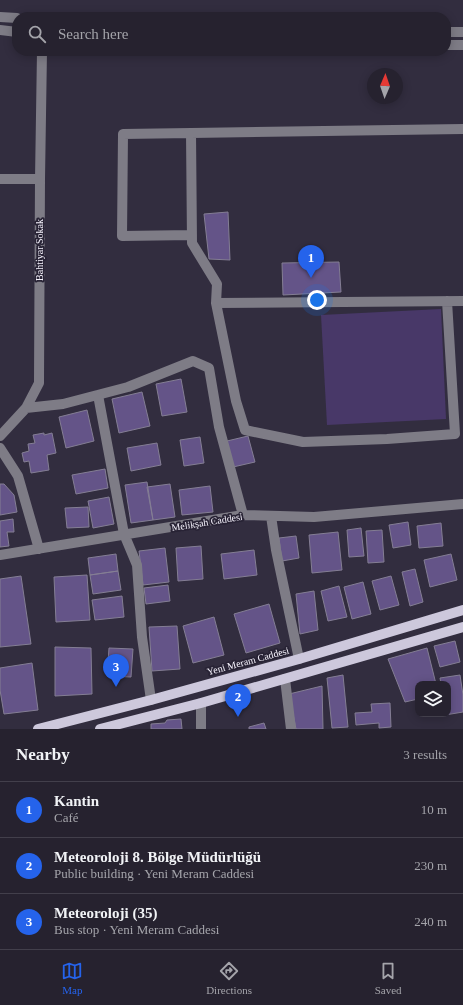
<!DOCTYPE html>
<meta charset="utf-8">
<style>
body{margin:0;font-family:Georgia,serif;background:#322f3b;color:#f1f3f6}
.controls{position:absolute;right:12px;bottom:12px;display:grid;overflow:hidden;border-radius:8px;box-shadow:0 2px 10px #0003}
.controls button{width:36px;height:36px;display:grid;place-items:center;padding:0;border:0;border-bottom:1px solid #423f4b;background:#26222f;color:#f1f3f6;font:20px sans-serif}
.compass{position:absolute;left:367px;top:68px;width:36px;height:36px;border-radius:50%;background:#26222f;box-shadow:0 2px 10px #0003;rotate:2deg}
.you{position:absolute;left:317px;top:300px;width:14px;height:14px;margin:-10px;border:3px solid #fff;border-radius:50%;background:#1a73e8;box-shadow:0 0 0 6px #1a73e833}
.badge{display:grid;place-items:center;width:26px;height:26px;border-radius:50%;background:#2563eb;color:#fff;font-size:13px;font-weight:700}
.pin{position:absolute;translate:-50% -33px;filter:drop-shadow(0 1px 2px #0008)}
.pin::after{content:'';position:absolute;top:21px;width:14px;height:12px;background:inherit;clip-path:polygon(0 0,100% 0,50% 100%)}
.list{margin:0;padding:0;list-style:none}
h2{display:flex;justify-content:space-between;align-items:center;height:52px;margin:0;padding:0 16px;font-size:17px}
h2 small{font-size:13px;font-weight:400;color:#a4a4aa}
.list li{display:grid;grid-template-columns:26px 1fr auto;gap:12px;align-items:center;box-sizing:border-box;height:56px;padding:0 16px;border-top:1px solid #423f4b}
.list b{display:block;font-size:15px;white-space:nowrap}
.list p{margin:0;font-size:13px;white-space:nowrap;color:#a4a4aa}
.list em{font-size:13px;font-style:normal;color:#a4a4aa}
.icon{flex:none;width:22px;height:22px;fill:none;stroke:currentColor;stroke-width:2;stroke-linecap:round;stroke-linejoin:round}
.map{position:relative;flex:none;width:463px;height:729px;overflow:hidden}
.search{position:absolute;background:#26222f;box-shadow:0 2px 10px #0003;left:12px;right:12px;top:12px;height:44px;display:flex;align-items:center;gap:10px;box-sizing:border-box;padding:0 14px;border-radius:16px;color:#a4a4aa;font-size:15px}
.sheet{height:220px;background:#26222f}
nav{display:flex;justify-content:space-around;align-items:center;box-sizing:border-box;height:56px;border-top:1px solid #423f4b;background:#26222f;font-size:11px;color:#a4a4aa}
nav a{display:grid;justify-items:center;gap:2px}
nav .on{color:#2563eb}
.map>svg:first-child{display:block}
.green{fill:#483868}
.building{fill:#645488;stroke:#847e94}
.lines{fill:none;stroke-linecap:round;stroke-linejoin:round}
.path{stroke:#7c7786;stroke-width:2;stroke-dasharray:3 2;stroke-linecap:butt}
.minor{stroke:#7e7c86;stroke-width:10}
.major{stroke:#cdc8dc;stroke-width:10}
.labels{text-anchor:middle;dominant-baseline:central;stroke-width:3.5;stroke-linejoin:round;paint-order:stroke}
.street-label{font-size:10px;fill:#f6f3fd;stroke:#282335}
</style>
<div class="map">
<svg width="463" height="729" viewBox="0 0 463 729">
<rect width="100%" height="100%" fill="#322d3f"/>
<path class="green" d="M441,309L446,419L327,425L321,315Z"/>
<path class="building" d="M228,212L230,260L209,259L204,214Z
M339,262L341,292L283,295L282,263Z
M181,379L187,412L162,416L156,384Z
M142,392L150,426L119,433L112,399Z
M87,410L94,441L66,448L59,417Z
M44,433V435L52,433L56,453L47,455L49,470L31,473L29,461L24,462L22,453L29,451L28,444L35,443L33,435Z
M248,436L255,462L233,467L227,441Z
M200,437L204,463L184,466L180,440Z
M157,443L161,465L131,471L127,448Z
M105,469L108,488L76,494L72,475Z
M147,482L153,520L131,523L125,485Z
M0,484H4L14,495L17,512L0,515Z
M170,484L175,517L153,520L147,487Z
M210,486L213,512L182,515L179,490Z
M109,497L114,524L93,528L88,501Z
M88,507L89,527L67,528L65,508Z
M13,519L14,532H7L9,546L0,547V521Z
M408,522L411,545L393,548L389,525Z
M441,523L443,546L419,548L417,526Z
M361,528L364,556L349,557L347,530Z
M382,530L384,562L368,563L366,531Z
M338,532L342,570L312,573L309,535Z
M296,536L299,558L282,561L279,538Z
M201,546L203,579L178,581L176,548Z
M165,548L169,582L143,585L139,551Z
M254,550L257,575L224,579L221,554Z
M116,554L118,571L90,575L88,558Z
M451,554L457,580L430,587L424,560Z
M415,569L423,602L410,606L402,572Z
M118,571L121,590L93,594L90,575Z
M87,575L90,620L56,622L54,577Z
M21,576L31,644L0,647V579Z
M391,576L399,605L380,610L372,581Z
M363,582L371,614L352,619L344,587Z
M168,585L170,601L146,604L144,588Z
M339,586L347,617L328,621L321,591Z
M314,591L318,630L300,634L296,594Z
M122,596L124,617L95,620L92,600Z
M269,604L280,643L246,653L234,614Z
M214,617L224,655L193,663L183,626Z
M177,626L180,669L152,671L149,627Z
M455,641L460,662L440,667L434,646Z
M55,647L91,648L92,694L55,696Z
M109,648L133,649L131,677L107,676Z
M427,648L436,684H418V699L405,702L388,659Z
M32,663L38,710L4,714L0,690V668Z
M343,675L348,727L332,728L327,678Z
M460,675L463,695V712L445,715V714H448V684H441L440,678Z
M322,686L323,729H296L289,694Z
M390,703L391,727L379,728V723L356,725L355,713L372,712L371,704Z
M181,719L182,729H151V724L165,723L167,720Z
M264,723L266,729H249V727Z"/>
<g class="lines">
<path class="path" d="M27,14L80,17"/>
<path class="minor" d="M0,17L17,18
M0,30L17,32
M446,32H463
M446,45H463
M463,129L191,133L192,243L217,284L216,303L463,301
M191,133L123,134L122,236L192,235
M0,179H40
M216,303L236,401L245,430L303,442L387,439L455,434L447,301
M98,395L124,534L137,565L142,637L151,700
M26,408L63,404L128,387L193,361L209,368L219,427L243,515
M0,436L26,408L39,383L40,179L42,51
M0,448L18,476L39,549
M271,516L276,550L299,659
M0,555L243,515L314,517L463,504
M285,679L291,729
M201,703V729"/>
<path class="major" d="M38,729L151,700L299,659L463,610
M100,729L201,703L463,627"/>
</g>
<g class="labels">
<g class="street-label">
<text transform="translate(39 250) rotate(-90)">Bahtiyar Sokak</text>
<text transform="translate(207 522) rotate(-9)">Melikşah Caddesi</text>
<text transform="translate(248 661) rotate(-15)">Yeni Meram Caddesi</text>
</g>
</g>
</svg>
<div class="controls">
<button><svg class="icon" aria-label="layers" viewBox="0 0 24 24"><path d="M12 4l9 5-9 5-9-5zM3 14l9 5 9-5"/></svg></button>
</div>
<svg class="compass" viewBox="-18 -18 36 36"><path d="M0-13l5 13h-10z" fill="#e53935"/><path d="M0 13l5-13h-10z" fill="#a4a4aa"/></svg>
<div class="you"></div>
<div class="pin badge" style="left:311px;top:278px">1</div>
<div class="pin badge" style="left:238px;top:717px">2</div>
<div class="pin badge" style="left:116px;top:687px">3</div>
<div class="search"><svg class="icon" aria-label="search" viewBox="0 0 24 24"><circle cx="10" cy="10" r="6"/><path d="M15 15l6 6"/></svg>Search here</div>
</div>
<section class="sheet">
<h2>Nearby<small>3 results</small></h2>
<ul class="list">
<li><span class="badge">1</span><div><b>Kantin</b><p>Café</p></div><em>10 m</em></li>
<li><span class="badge">2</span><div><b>Meteoroloji 8. Bölge Müdürlüğü</b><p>Public building · Yeni Meram Caddesi</p></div><em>230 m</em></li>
<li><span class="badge">3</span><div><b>Meteoroloji (35)</b><p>Bus stop · Yeni Meram Caddesi</p></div><em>240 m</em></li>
</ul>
</section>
<nav>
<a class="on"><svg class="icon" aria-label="map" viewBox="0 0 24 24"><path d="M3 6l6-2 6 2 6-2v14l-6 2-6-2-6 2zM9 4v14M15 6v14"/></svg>Map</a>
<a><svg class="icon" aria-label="directions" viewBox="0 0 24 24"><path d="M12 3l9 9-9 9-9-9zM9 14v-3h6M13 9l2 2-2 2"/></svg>Directions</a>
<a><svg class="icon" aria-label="saved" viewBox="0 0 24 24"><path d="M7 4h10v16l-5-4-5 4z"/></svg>Saved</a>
</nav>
